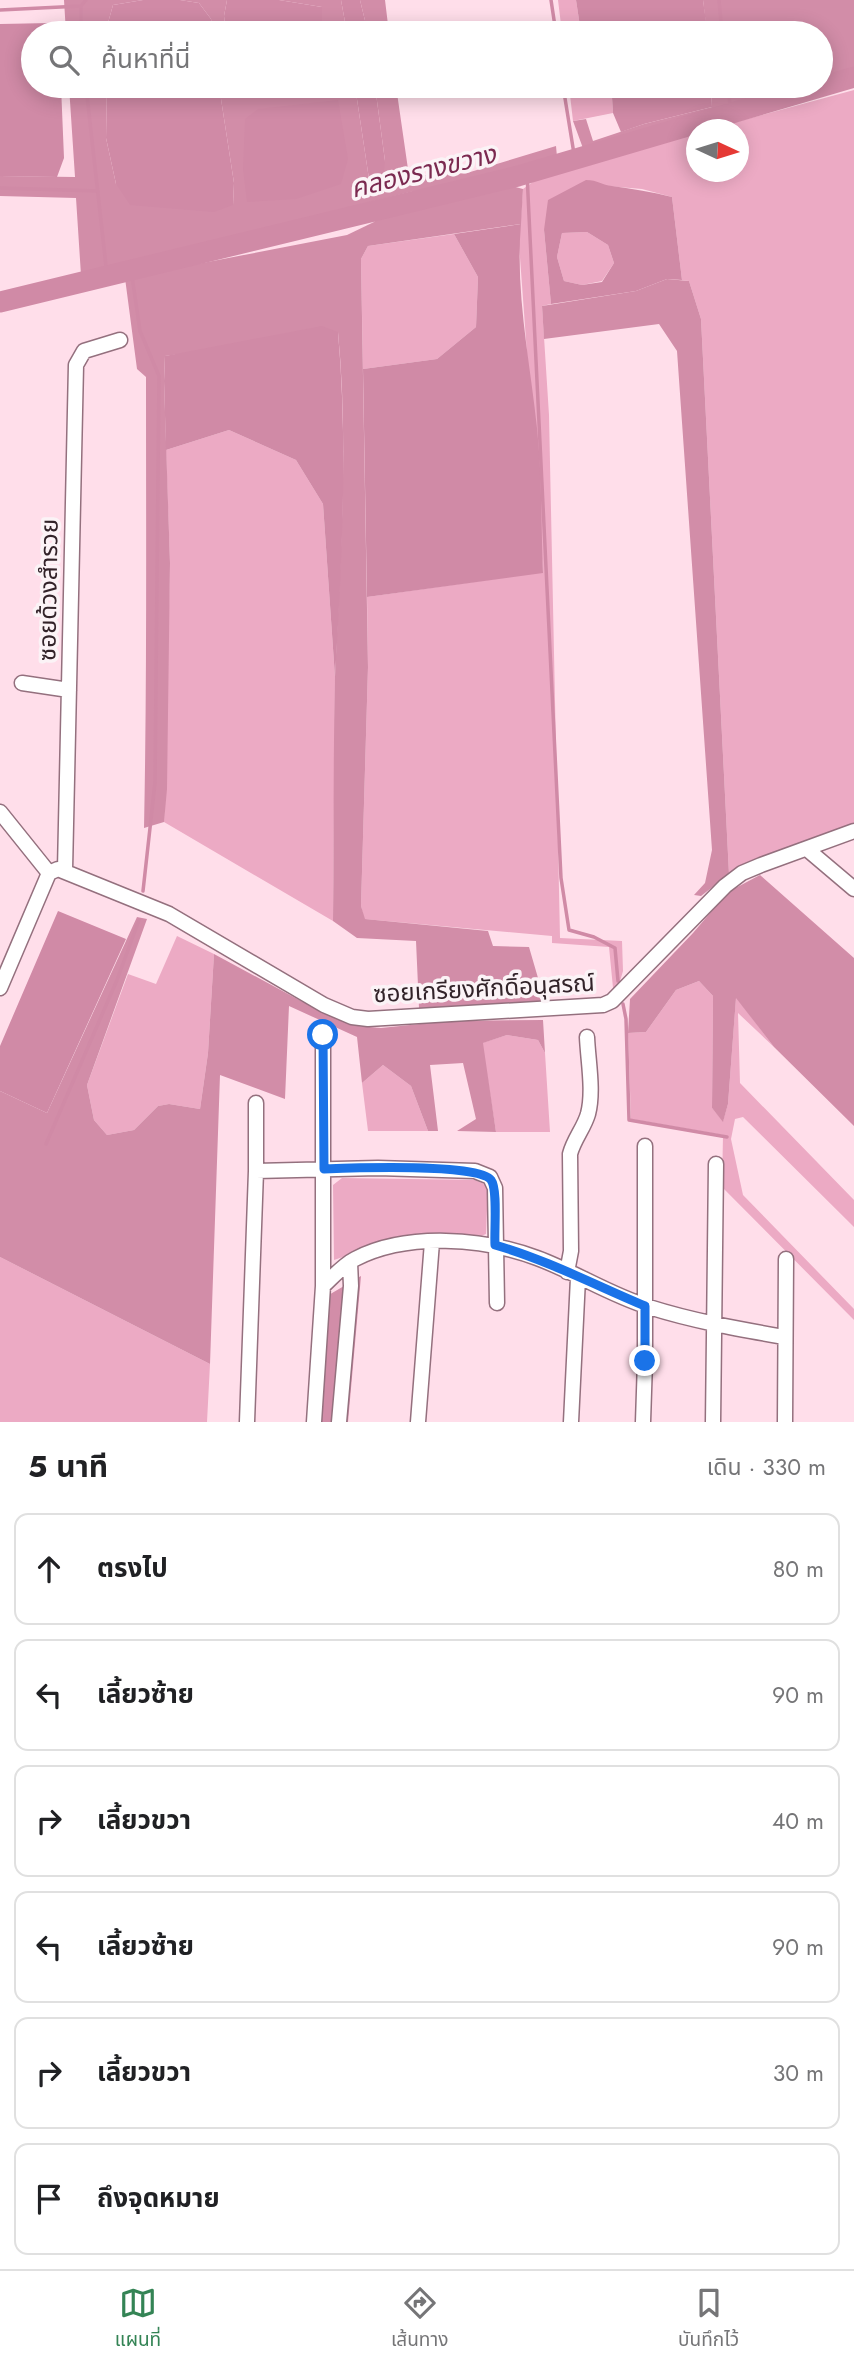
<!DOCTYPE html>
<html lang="th">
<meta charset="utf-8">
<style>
body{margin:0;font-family:Jost,"Noto Sans Thai",sans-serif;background:#f2f2f2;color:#202124}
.compass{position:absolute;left:686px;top:119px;width:63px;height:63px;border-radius:50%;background:#fff;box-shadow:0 4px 18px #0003;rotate:94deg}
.stop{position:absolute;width:21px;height:21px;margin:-16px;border:5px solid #1a73e8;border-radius:50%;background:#fff}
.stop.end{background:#1a73e8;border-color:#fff;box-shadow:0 2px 7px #0008}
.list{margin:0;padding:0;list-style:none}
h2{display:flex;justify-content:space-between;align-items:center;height:91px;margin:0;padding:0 28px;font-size:30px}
h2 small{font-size:23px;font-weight:400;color:#757577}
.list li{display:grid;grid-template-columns:46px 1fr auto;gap:21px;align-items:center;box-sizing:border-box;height:112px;margin:0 14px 14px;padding:0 14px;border:2px solid #e0e0e0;border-radius:14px}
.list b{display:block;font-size:26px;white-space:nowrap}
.list em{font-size:23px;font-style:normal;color:#757577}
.icon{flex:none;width:38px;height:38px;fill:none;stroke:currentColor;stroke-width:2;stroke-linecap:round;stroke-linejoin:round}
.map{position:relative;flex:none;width:854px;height:1422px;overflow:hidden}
.search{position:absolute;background:#fff;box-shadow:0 4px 18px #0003;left:21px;right:21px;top:21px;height:77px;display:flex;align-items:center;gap:18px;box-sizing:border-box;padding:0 24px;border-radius:38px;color:#757577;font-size:26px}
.sheet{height:847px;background:#fff}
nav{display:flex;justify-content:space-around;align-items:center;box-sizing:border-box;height:98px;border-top:2px solid #e0e0e0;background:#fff;font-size:19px;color:#757577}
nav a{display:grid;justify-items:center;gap:4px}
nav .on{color:#348455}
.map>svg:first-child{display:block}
.green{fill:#ecaac4}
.forest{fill:#d28da8}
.water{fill:#d08aa6;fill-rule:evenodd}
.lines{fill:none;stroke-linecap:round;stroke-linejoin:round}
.stream{stroke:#d08aa6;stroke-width:3.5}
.river{stroke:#d08aa6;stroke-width:21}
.minor-casing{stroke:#94707e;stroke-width:17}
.minor{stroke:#fff;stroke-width:14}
.route{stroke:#1a73e8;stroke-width:9}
.labels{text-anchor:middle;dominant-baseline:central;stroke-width:7;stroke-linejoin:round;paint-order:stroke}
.street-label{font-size:24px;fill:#322329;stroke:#fbf3f6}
.water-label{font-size:26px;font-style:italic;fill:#7b2950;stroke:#fbf3f6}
</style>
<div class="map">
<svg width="854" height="1422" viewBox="0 0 854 1422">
<rect width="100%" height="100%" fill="#ffdeea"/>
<path class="green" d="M558,0H576L581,33H562Z
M569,86H583L584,96L612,97L613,113L573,121Z
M854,90V823L729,874L701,319L689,281L682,280L672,197L642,189L607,186L544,230L551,304L542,306L549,415L560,938L622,941L623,971L618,988H613L609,947L552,943V936L364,919L361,906L368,667L367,597L543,572L519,244L523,189L544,174L696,133V172H738V130L710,129Z
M587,232L608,245L614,263L602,281L582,285L564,281L557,257L562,233Z
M454,234L478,277L476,327L437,359L363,369L361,259L368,246Z
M229,430L296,460L323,504L335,677L333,921L164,822L170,563L166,450Z
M177,936L214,954L208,1053L200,1109L169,1104L158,1106L134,1130L107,1135L94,1120L87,1085L128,974L156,984Z
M699,981L713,996L712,1108L723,1121L728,1104L736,997L774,1047L738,1013L740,1083L854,1200V1227L743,1117L735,1119L731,1139L743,1195L854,1309V1320L722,1187L723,1135L631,1119L628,1033L646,1032L676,990Z
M507,1035L538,1040L545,1053L550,1132H496L482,1043Z
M383,1065L411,1086L428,1131H368L362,1083Z
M342,1178L475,1180L488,1186L486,1234L479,1237L434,1235L399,1238L334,1260L333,1185Z
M0,1257L210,1364L207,1422H0Z"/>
<path class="forest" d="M64,0H143L113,5L106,30L107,33H66Z
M180,0H227L224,16L226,33H213L211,19L199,3Z
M279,0H341L347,33H322V7Z
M360,0H385L389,33H368Z
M703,0H854V72L821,82V33H707Z
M69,86H107L106,138L116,184L233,205L234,183L219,86H235L236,89H304L309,86H355L369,179L385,161L375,86H396L409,176L467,173L556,146L557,157L496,176L410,192L81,275L76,198L0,196V176L75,177Z
M711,86H807L592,151H584L573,121L586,119L593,141L644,124L712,107Z
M508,185L523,189L521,224L368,246L361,259L368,667L361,906L365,919L488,931L493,946L529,947L545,1002L419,1008L416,941L357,938L333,921C334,840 333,758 335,677C340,561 349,447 338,332L165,356L164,381L170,563L167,789L164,822L144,828C147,678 146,528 146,377L137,369L125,278L347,235L374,222L380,215Z
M667,279L689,281L701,319L729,874L701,896L694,895L705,883L712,850L677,351L659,324L544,339L542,306L636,291Z
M760,875L854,958V1126L774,1047L736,998L728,1104L723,1122L712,1108L713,996L699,981L676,990L646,1032L628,1033L630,999L693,933L728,892Z
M137,917L147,919L87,1085L94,1120L107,1135L134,1130L158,1106L169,1104L200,1109L208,1053L214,954L301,1001L358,1026L381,1028L449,1021L543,1020L545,1053L538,1040L507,1035L483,1043L496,1132L457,1131L476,1119L463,1063L430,1065L438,1131H428L411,1086L383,1065L362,1083L357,1037L289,1006L285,1099L220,1075L210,1364L0,1257V1091L47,1113Z
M361,1276L348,1422H318L327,1296Z"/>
<path class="water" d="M143,0H180L199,3L211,19L213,33H107L106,30L113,5Z
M227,0H279L322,7V33H226L224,16Z
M341,0H360L368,33H347Z
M576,0H703L706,21L697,33H581Z
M51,23L59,33H33V86H61L64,158L57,177L0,176V24Z
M107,86H219L234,183L233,205L214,212L130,205L116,184L106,138Z
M235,86H309L304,89L261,93L235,89Z
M355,86H375L385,161L383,179H369Z
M583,86H711L712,107L644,124L621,132L613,113L612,97L583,96Z
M338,100L348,159L341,184L296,199L247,202L243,169L245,119L258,109Z
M586,180C598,180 602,185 612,186C633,189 652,192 672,197L682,280L667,279L636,291L551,304L544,230L548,200ZM587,232L608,245L614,263L602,282L582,285L564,281L557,257L562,233Z
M521,224C515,292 530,361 537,428C542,475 541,524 543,573L367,597L363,369L437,359L476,327L478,277L454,234Z
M322,326L338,332C348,446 342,562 335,677L323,504L296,460L229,430L166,450L164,381L165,356Z
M58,911L126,939L47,1113L0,1091V1046Z"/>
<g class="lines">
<path class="stream" d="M551,0L556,33
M719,0L722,33
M0,10L81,6
M81,33V6L86,0
M86,86L107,275
M563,86L575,160
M728,86L731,113
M527,174L561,878L569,930L594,937L615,948L618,981
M0,188L98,191
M131,269L140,331L159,376L155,783L143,891
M623,1004L626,1019L629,1120L727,1137
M46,1144L117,980L139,920"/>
<path class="river" d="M0,302L518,176L854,77"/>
<defs>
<path id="minor" d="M22,683L69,690
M0,812L49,873
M808,850L854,889
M65,870L76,365L84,351L120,340
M0,988L49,873L58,869L169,914L324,1005L352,1017L368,1019L603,1005L612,1001L725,886L742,873L761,865L854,831
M256,1171L378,1168L475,1171L490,1177L495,1188L497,1303
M567,1272L571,1251L570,1154C574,1139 584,1128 588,1114C594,1091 588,1061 587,1037
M323,1286C333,1277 343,1265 355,1259C407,1232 484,1238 537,1258C575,1272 610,1295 649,1307C693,1321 739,1329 784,1337
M247,1422L256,1171V1103
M314,1422L323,1286V1035
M339,1422L351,1286L350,1262
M418,1422L432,1242
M571,1422L578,1278
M643,1422L645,1361V1146
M713,1422L716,1164
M785,1422L786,1259"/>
</defs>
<use href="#minor" class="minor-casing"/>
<use href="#minor" class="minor"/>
</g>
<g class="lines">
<path class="route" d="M323,1035L324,1169C350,1168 479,1163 491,1180C498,1189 494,1231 495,1245C547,1260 595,1285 645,1306V1361"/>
</g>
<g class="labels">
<g class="street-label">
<text transform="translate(48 590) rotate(-89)">ซอยด้วงสำรวย</text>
<text transform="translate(484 988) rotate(-3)">ซอยเกรียงศักดิ์อนุสรณ์</text>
</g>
<g class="water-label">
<text transform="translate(423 171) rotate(-14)">คลองรางขวาง</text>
</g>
</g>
</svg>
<svg class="compass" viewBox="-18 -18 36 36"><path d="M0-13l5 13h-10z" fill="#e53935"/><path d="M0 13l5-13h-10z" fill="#757577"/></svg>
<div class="stop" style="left:323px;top:1035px"></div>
<div class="stop end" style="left:645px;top:1361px"></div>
<div class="search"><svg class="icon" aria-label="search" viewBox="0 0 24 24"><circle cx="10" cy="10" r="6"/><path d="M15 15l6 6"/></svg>ค้นหาที่นี่</div>
</div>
<section class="sheet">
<h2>5 นาที<small>เดิน · 330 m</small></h2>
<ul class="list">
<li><svg class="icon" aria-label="ahead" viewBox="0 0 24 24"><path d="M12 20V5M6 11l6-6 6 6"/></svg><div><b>ตรงไป</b></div><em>80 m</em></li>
<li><svg class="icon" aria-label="left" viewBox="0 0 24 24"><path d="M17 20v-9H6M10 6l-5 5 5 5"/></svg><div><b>เลี้ยวซ้าย</b></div><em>90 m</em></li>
<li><svg class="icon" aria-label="right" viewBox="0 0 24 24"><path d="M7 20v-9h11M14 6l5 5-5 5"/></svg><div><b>เลี้ยวขวา</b></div><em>40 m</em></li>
<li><svg class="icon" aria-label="left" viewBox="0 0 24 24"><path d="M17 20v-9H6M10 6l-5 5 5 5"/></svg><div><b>เลี้ยวซ้าย</b></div><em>90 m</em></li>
<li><svg class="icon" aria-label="right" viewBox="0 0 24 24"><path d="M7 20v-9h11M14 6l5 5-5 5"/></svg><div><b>เลี้ยวขวา</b></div><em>30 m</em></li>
<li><svg class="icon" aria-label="arrive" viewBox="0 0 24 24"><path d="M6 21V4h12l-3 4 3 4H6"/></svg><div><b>ถึงจุดหมาย</b></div></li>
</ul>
</section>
<nav>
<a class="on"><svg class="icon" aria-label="map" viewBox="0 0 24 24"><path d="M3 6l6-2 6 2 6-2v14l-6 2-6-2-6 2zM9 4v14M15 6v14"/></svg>แผนที่</a>
<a><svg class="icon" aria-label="directions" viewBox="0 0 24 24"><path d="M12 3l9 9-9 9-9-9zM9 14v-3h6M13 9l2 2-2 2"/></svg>เส้นทาง</a>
<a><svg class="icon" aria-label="saved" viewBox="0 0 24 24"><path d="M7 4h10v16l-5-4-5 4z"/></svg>บันทึกไว้</a>
</nav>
